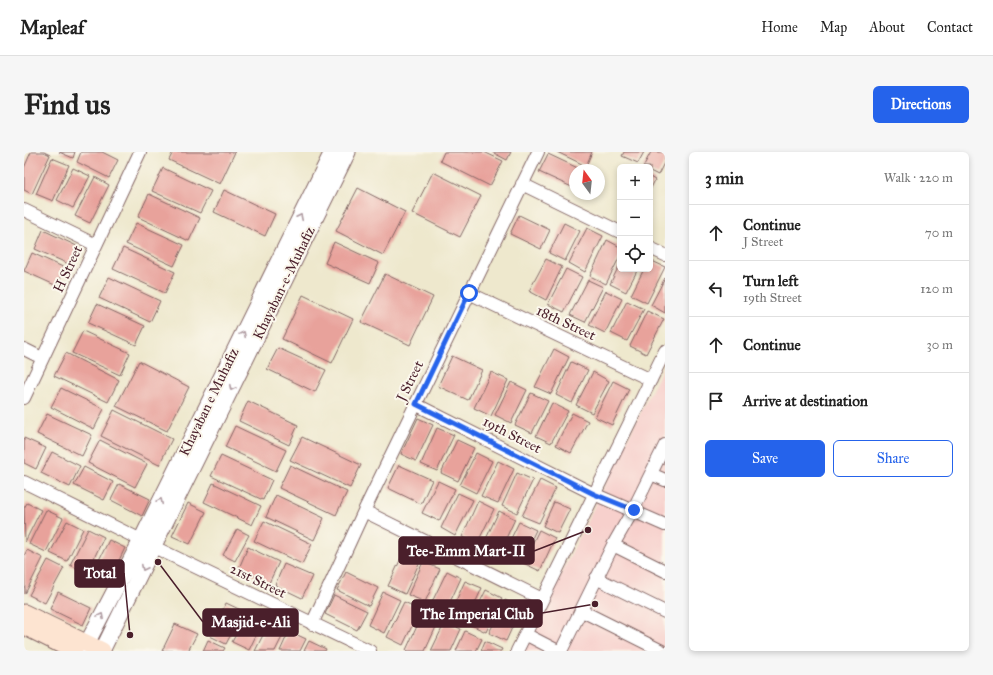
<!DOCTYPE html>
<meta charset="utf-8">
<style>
body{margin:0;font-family:"IM FELL Great Primer",serif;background:#f6f6f6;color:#222}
.controls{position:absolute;right:12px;top:12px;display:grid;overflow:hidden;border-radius:6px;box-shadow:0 2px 6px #0003}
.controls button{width:36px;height:36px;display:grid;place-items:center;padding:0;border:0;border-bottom:1px solid #e0e0e0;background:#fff;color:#222;font:20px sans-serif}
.compass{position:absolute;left:545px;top:12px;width:36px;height:36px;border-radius:50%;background:#fff;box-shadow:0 2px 6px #0003;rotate:345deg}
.stop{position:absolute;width:12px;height:12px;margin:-9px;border:3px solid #2563eb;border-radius:50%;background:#fff}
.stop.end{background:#2563eb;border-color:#fff;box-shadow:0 1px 4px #0008}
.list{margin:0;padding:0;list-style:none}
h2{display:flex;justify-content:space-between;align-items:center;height:52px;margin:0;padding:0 16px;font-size:17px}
h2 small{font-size:13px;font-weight:400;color:#767676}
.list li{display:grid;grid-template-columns:26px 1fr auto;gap:12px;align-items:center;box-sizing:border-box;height:56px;padding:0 16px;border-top:1px solid #e0e0e0}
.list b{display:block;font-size:15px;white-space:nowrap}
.list p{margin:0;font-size:13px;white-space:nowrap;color:#767676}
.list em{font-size:13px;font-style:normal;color:#767676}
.actions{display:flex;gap:8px;padding:12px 16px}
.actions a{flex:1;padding:9px 0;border:1px solid #2563eb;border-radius:6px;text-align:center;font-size:14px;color:#2563eb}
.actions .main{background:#2563eb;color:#fff}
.icon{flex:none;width:22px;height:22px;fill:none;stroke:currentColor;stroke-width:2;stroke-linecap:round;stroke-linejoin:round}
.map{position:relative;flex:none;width:641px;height:499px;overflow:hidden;border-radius:6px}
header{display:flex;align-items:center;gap:24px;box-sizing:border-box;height:56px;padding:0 20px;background:#fff;border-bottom:1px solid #e0e0e0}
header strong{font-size:19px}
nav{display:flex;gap:22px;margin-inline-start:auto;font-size:14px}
.intro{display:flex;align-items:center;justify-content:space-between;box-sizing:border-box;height:96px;padding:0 24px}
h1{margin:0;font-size:28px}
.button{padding:10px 18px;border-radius:6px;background:#2563eb;color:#fff;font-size:14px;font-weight:700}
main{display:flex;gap:24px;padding:0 24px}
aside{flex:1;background:#fff;border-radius:6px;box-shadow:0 2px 6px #0003}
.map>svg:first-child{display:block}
.built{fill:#f7d0cc}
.building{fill:#e8a29b}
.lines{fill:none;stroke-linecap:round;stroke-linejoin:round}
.minor-casing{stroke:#836564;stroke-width:14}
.tertiary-casing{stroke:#836564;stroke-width:17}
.secondary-casing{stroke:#836564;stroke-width:19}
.minor{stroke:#fff;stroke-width:12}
.tertiary{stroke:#fff;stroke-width:15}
.secondary{stroke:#fde4d1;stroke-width:17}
.oneway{stroke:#ae9aa0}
.route{stroke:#2563eb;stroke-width:5}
.labels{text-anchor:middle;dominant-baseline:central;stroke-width:4;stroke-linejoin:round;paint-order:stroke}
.street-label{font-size:14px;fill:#4a1f2b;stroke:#fbf7ec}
.leader{fill:none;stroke:#4a1f2b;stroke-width:1.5}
.callout-dot{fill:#4a1f2b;stroke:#fbf7ec;stroke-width:1.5}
.callout{fill:#4a1f2b;stroke:#4a1f2b;stroke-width:1.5}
.callout-label{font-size:15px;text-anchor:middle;font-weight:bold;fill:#fff}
</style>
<header>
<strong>Mapleaf</strong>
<nav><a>Home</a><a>Map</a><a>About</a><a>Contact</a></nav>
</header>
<div class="intro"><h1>Find us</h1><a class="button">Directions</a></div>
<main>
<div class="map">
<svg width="641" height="499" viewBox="0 0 641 499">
<rect width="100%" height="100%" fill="#fbf7ec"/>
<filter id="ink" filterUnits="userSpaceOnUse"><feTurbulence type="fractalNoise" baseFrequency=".025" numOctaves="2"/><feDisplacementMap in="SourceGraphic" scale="8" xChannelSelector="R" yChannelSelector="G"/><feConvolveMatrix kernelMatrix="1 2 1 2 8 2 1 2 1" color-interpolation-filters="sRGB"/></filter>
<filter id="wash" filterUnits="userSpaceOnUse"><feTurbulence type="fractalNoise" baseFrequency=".012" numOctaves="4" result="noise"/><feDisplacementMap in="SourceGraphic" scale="16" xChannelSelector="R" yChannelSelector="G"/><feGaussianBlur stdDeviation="0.9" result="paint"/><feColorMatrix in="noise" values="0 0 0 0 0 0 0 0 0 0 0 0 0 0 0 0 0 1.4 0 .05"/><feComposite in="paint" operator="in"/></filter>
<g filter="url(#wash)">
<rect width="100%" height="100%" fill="#eee8cd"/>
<path class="built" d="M641,211V499H499Z"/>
<g id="blocks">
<path class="building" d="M7,0H20L26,3L8,42L0,38V16Z
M35,0H51L49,6Z
M57,0H78L94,8L85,26L53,10Z
M149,0H211L196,32L145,8Z
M420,0H460L479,9L466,34L416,9Z
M468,0H487L483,8Z
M533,0H568L562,14Z
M600,0H620L614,11L598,4Z
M627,0H641V9L634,23L626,19V15H619Z
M524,2L558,18H551L550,36L515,20Z
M28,6L45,13L29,49L12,42Z
M49,16L66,24L49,56L33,48Z
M139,16L187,39L176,61L128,39Z
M409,20L457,44L436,85L388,61Z
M71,25L85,33L66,71L51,64Z
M626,25L631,28L626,38Z
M334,36L381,60L359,103L312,79Z
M200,38L251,62L241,84L190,60Z
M125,42L176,66L165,89L114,65Z
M495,63L526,78L517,97L486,82Z
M112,71L160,93L150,114L102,92Z
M540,71L556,79L541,109L525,101Z
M563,76L579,84L561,120L545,111Z
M19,78L55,95L47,113L11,97Z
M583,88L596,95V104L582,132L566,124Z
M310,90L355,111L346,131L301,111Z
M99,96L151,120L141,141L89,117Z
M8,101L41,116L33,134L0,119Z
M522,107L538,115L522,148L505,139Z
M626,108L641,115L623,151L607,143L620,117H626Z
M596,112V117H614L602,140L586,132Z
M542,117L558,125L540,160L524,152Z
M361,122L409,145L386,193L337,170Z
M85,125L136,149L126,170L75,146Z
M641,126V161L627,153Z
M564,128L579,135L561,170L546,163Z
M582,139L598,147L581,181L565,173Z
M279,143L329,167L308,211L258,187Z
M603,149L620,157L603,189L587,181Z
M73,152L121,174L112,193L64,171Z
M623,159L640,167L622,202L606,194Z
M59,179L106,201L96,223L48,201Z
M254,196L302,218L291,240L243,217Z
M530,197L545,205L527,242L511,235Z
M42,201L95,228L84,250L30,224Z
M428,204L458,218L444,248L414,234Z
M115,209L165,235L143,279L92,254Z
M547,210L564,218L548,251L532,243Z
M467,220L484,228L467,264L450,256Z
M569,220L585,229L568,261L552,253Z
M589,229L605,237L588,273L571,265Z
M487,230L503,238L487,271L471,263Z
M37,236L80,257L70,277L27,255Z
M507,241L524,249L508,281L491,273Z
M224,249L274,273L265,293L215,269Z
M528,251L544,259L527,291L512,284Z
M90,258L148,287L135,313L77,284Z
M548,261L564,269L547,301L532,293Z
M23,262L68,283L58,304L13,282Z
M394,266L409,273L392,309L377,302Z
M211,274L262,298L252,319L201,295Z
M413,276L430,283L413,319L397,312Z
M278,285L337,313L326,336L266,308Z
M0,286L22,296L12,317L0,311Z
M76,288L123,312L111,335L64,311Z
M433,288L450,296L434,329L417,321Z
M28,300L56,314L46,335L17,321Z
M452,301L468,309L452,341L436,333Z
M197,304L248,328L239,348L187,324Z
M474,309L490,317L474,351L457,344Z
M266,313L323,340L312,363L255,336Z
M375,313L408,328L397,352L364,336Z
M60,315L89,330L80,348L50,333Z
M493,321L509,328L493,361L478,354Z
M516,328L532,336L515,371L498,364Z
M414,329L431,337L415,369L398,361Z
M189,331L237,354L228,373L180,350Z
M95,332L126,347L118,364L87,348Z
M434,341L449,348L431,384L417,376Z
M252,343L300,366L290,388L242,365Z
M454,349L470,357L453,392L438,385Z
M530,350L546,357L534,381L519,374Z
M3,351L17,358L1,390L0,356Z
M164,351L182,360L166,392L148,384Z
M22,358L39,366L22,400L5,392Z
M475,359L491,367L477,397L461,389Z
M43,369L59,377L43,409L26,401Z
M240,369L288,392L278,412L230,389Z
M495,370L512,378L496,411L479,403Z
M64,377L80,385L63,421L46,413Z
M213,377L225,383L211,409L199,403Z
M515,378L531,386L516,419L499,411Z
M85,388L101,396L84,431L67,424Z
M224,395L255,410L245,431L215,416Z
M3,398L19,406L1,442L0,404Z
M380,400L397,407L381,442L364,434Z
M24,408L40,416L21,451L5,443Z
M399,410L416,417L401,450L384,443Z
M260,412L288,424L278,446L251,433Z
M423,419L437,426L422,459L407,452Z
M322,420L354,436L345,454L313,438Z
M441,429L458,436L442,471L425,464Z
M462,438L478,446L462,480L445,472Z
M34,440L67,456L59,473L26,457Z
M359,440L376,448L360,481L344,473Z
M310,443L343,459L333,478L301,462Z
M481,448L497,456L482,489L465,481Z
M380,450L396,457L379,493L363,485Z
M202,451L219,459L202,492L186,484Z
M400,459L416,466L401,499H385L382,498Z
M223,461L239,469L225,498L208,490Z
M246,469L262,477L251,499H231Z
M421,470L437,477L427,499H407Z
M151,472L173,482L164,499H138Z
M265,479L282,487L276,499H256Z
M441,479L458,487L452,499H432Z
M184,488L201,496L199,499H179Z
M285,489L302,497L301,499H280Z
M461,489L478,497L477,499H457Z"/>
</g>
</g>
<g filter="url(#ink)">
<use href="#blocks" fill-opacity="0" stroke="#836564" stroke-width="1"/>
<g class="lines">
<defs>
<path id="minor" d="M498,32L596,80
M0,58L72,93
M626,96L641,103
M445,141L627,228
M0,197L18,206
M0,246L116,0
M391,252L570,342L641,373
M627,322L641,328
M0,330L117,388
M340,359L518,447
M589,393L641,419
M130,395L346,499
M572,426L641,460
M558,459L638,499
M288,472L340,359L514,0
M501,482L534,499
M493,499L641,199
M537,499L589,393L609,358L641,293"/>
<path id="tertiary" d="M59,499L117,388L308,0
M78,499L324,0"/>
<path id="secondary" d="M0,461L78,499
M0,474L50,499"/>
</defs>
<use href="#minor" class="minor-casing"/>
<use href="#tertiary" class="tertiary-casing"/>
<use href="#secondary" class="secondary-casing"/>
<use href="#minor" class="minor"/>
<use href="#tertiary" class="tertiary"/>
<use href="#secondary" class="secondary"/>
</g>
<defs><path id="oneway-chevron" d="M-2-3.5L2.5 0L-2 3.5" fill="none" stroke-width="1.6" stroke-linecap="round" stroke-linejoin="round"/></defs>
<g class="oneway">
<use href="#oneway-chevron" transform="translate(276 65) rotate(-64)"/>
<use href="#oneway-chevron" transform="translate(219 182) rotate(-64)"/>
<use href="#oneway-chevron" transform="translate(208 236) rotate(116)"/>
<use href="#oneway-chevron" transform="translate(136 349) rotate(-64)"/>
<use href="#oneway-chevron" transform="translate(120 416) rotate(117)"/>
<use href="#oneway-chevron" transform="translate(77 464) rotate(-62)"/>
</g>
</g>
<g class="lines" filter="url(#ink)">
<path class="route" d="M445,141L392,252L570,342L610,358"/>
</g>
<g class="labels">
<g class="street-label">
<text transform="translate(44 117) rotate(-65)">H Street</text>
<text transform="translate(260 131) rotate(-64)">Khayaban-e-Muhafiz</text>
<text transform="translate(542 171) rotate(25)">18th Street</text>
<text transform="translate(386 229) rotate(-64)">J Street</text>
<text transform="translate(185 250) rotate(-64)">Khayaban e Muhafiz</text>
<text transform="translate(488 283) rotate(27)">19th Street</text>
<text transform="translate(234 429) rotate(26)">21st Street</text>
</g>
</g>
<path class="leader" d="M564 378L510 399M106 483L100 421M571 452L518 461M134 410L179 470"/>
<g class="callout-dot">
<circle cx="564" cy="378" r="4"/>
<circle cx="106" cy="483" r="4"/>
<circle cx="571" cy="452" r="4"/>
<circle cx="134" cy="410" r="4"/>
</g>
<g class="callout">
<rect x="375" y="385" width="135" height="27" rx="4"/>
<rect x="51" y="408" width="49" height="27" rx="4"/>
<rect x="388" y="448" width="130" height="27" rx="4"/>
<rect x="179" y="457" width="95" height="27" rx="4"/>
</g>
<g class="callout-label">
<text x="442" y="404">Tee-Emm Mart-II</text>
<text x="76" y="426">Total</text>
<text x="453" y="467">The Imperial Club</text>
<text x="227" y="475">Masjid-e-Ali</text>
</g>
</svg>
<div class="controls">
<button>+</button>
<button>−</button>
<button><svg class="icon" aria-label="locate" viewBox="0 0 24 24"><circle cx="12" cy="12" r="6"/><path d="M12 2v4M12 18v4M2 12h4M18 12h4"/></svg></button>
</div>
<svg class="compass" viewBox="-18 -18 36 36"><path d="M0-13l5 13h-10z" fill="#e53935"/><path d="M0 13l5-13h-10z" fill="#767676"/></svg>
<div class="stop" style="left:445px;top:141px"></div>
<div class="stop end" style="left:610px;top:358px"></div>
</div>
<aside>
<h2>3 min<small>Walk · 220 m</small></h2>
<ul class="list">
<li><svg class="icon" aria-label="ahead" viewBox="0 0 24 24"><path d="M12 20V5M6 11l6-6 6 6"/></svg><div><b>Continue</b><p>J Street</p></div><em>70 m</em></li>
<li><svg class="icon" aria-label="left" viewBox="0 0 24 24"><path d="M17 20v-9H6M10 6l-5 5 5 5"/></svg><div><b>Turn left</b><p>19th Street</p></div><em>120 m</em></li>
<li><svg class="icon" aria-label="ahead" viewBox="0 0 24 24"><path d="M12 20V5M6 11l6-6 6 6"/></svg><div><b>Continue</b></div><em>30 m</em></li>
<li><svg class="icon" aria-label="arrive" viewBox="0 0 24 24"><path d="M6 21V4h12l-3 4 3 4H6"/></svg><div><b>Arrive at destination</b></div></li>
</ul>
<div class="actions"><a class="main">Save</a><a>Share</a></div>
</aside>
</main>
